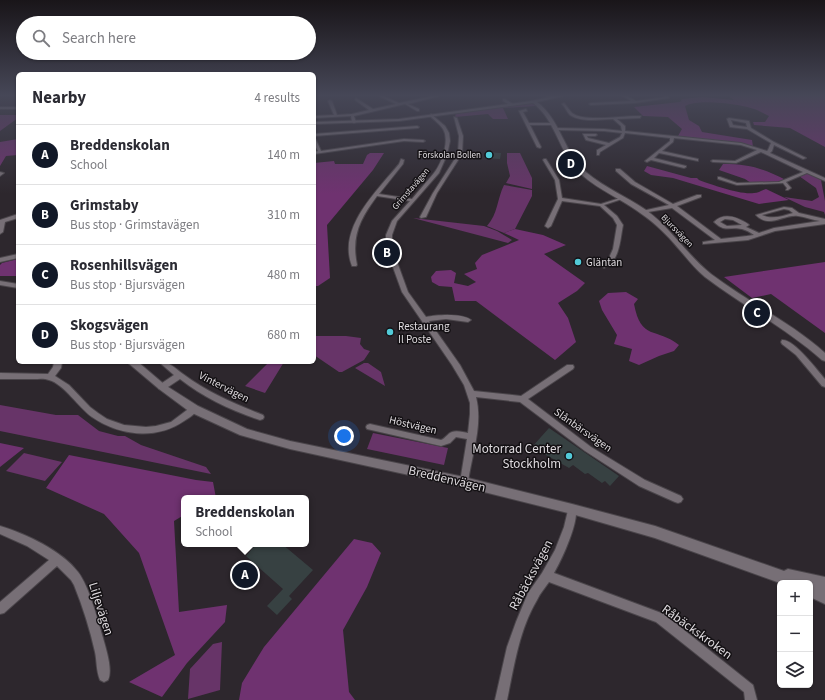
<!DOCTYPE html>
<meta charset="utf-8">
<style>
body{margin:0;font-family:"Source Sans 3",sans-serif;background:#f2f2f3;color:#2b2b33}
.controls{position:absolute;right:12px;bottom:12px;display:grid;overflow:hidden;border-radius:6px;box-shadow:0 1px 3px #0004}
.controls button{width:36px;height:36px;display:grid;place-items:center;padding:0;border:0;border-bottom:1px solid #e1e1e2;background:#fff;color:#2b2b33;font:20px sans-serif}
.you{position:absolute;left:344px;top:436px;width:14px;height:14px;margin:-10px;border:3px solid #fff;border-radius:50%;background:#1a73e8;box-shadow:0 0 0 6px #1a73e833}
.badge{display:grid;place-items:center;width:26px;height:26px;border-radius:50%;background:#111827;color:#fff;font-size:13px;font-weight:700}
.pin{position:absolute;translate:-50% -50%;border:2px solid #fff;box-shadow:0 1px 4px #0006}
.popup{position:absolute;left:181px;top:495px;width:128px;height:52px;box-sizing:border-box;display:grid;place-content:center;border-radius:6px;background:#fff;filter:drop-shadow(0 1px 3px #0005);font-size:13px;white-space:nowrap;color:#7c7c81}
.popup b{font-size:15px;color:#2b2b33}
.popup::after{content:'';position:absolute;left:50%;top:100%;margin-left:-8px;border:8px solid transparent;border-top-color:#fff}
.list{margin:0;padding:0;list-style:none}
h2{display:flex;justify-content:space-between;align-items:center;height:52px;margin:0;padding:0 16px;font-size:17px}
h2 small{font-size:13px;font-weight:400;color:#7c7c81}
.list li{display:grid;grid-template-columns:26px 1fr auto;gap:12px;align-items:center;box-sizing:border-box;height:60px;padding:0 16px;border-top:1px solid #e1e1e2}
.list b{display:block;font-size:15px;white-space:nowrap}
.list p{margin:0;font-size:13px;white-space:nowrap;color:#7c7c81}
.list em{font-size:13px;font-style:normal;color:#7c7c81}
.icon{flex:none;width:22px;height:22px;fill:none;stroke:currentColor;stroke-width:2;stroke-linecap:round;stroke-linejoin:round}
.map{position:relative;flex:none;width:825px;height:700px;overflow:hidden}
.search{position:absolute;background:#fff;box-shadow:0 1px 3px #0004;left:16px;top:16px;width:300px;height:44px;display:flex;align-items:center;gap:10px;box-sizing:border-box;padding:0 14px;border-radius:22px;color:#7c7c81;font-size:15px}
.panel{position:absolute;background:#fff;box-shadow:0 1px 3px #0004;left:16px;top:72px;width:300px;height:292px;border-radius:6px}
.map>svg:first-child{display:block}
.green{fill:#673468}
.forest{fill:#6f3270}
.building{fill:#374142}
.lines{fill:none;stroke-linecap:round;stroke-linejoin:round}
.minor-casing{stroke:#4a454a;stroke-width:2}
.tertiary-casing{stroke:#4a454a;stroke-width:2}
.minor{fill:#776f76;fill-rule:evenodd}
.tertiary{fill:#776f76;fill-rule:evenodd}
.poi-dot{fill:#52cbd8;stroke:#141114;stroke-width:1.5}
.labels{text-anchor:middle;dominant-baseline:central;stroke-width:3;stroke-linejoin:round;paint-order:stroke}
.far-poi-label{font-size:9px;fill:#dfdbdf;stroke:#141114;text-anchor:end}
.far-street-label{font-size:9px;fill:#dfdbdf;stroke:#141114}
.poi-label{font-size:11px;fill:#dfdbdf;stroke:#141114;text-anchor:start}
.street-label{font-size:11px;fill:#dfdbdf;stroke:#141114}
.near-poi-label{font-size:13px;fill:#dfdbdf;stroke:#141114;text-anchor:end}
.near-street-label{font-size:13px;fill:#dfdbdf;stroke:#141114}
</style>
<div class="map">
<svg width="825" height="700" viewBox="0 0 825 700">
<rect width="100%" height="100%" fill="#2d272d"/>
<path class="green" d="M529,103L537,104L536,106L503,108L508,119H493L488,114L455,117L456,113Z
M0,115H18V118L0,131Z
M507,153H520L532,178V189L506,183L510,176L507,163Z
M808,173L821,180L825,201V215L824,212L805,207L784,197L812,201L819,197L816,188L799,176Z
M504,185L532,190V196L515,229L504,233L487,226C498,214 497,199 504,185Z
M413,218L484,226L497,231L512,240L508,243Z
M314,336H346L361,338L360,344L364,349L370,351L364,360L342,372H339L314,355Z
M269,362H284L265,393L245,386Z
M364,363H368L381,372L385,386L355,368Z
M0,405L56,415H78L99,431L118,436H125L141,445L206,467L211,474L0,431Z
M373,433L448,448L444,465L367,449Z
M24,453L62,462L45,481L6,471Z
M222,642L220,690L188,699L190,669L213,644Z"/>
<path class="forest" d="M729,96H825V147L790,128L754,125L753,122H765L769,116C765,114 761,112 757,110C744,104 697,98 685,106L689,120L699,126L702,132L752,140L753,147L724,141L678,136L682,129L668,117L643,116L634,107L680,102L682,99L702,97L734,100Z
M18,139V155L6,156L0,166V142Z
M370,153H384L373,170L327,225L330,278L318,286H314V163L334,161L335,164H363L367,155Z
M723,164C749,164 762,168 786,180L778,182L751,183L745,179L719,170Z
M647,166L691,178H697L699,180C713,185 740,195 754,193C758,193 762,190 766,189L789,200L759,204L673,178L651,175L644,171Z
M515,229L543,235L566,245L544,254L585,283L577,291L558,303L568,318L576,342L555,360L476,301H455L452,287L439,286L432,282L431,277L436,271L451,270L456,273L454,283L468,286L476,282L464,274L477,269L475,263L482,255L519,240L504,233Z
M18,259V276H0V265L2,263Z
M825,262V333L771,294L752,298L724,277Z
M626,292L638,299L634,304C641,341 656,327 679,345L674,351L659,356L639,365L629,361L632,349L614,344L617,335L602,310L599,301L608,293Z
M0,443L24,448L0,467Z
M69,455L196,480L213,482L216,498H184V515L174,521L179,612L227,605L225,622L187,663L162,697L129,682L175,655L139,553L104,514L46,488Z
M354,539L372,543L381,553L367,587L343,630L349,692L355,700H239L242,683L264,647Z"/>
<path class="building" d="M486,152L501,153L500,159L485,158Z
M549,428L619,476L610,486L605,481L602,483L588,473L585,474L573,465L569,468L532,447Z
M256,544H282L313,570L289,596L292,599L277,615L267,606L283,589L246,556Z"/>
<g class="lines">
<defs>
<path id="minor" d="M379,96H383L399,103L433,96H439L408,104L419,109V111H417L405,104L354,116L356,122L354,123L352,122L351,116L314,118V116L334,115L328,101L330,100L332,101L337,115L352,114L369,110L355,100L356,98L373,109L396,104Z
M546,96L554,97L552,98Z
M623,96H627L636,101L665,97L664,96H668L669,98L635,103L591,105L589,104L591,103L631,101Z
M503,99H505L513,104L510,105L503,101Z
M564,103C567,106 569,110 572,113C585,123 624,115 641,116L640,118L617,119L625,126V131L741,143L767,151L768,150L771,143L747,129L730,127L727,119L729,118L749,121L751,128L774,142L806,158L803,159L774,145L772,151L770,153L825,178V181L807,173L786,182L791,188L788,190H786L787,188L783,183L737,185L718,179V177H720L737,183L779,182L803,172L761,152L736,163L713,162L711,161L713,160L735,161L757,150L741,145L674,138L673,142L662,151L698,159V161L659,153L654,158L686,166V167L684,168L651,160L647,162L645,161L670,141V138L625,133L623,138L600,152L599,155H597V150L606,145L586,140L583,134H596L597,135L595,136H587L588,138L609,143L620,137L622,133L604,131L556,130L554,129L556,128L604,129L622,131L621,126L613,119C600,119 582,123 570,115C567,112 565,107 562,104ZM731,120L746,123L747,127L733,125Z
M0,107H18V109H0Z
M526,109L527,111L523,112L529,123H552L554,124L552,125H530L541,147L540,148L537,147L519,111Z
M431,114L445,126L449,133L450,141L447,155L439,173L397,221L392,235V248L408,292L426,317C437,315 462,313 471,320L468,322L446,319L429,321L460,365L474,391L521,396L567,365H573L574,367L573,369L528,399L591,447L645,480L681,496L683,499L681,502L678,503L675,502L639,486L585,451L520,402L476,397C483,425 472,454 468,482L467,485L464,486L461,485L460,482L467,439L456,437L450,443L441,446L367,429L366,427L367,425L370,424L441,440C446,438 447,434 452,432C456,430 464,432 468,433L470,414V403L464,385L452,365L402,292L386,248V235L392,221L410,201L377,196C360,219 351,236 357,265L356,266H352C337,228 377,191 399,164L401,159L404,160L403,164L379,194L412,199C419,190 427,182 434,173C442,163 450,140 443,129C440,124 434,120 430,116Z
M454,117L457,118L463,136L462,154L437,193L426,217L421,218L420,217L433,193L458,154L459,136Z
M417,126L419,127L418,128L314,136V134Z
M314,139L316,140L321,151L404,139L423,140L425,141L423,142L404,141L314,154V152L318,151L314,144Z
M544,159H546L559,180L562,198L601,204L623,197L625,198L604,205L617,216L623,225C620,240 620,261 604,268L601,266L609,258L613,249L617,225L613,218L600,206L562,201L551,226L548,228L545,226L558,199L555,180L543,160Z
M616,169H620L635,182L673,204L697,195H701V197L677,206L721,239L747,236L754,235C750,232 746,230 742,229C730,226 725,233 714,222C724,212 737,217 748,224L749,225L746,227L759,233L774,228L820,221C813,220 805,217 798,216C784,214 769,229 756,215L784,207L792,208L799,213L825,219V224L775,231L748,240L703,244V242L715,240L672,208L642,213V211L669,205L631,184L616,171ZM784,209L789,210L793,213C783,216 771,220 762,215ZM725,219L733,220L742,225L727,226L720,222Z
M0,172L4,173L0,176Z
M18,254V258L0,262V258Z
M782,340C794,339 817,370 825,379V387L822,386L796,355L782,344L781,342Z
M54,362H62L61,368L55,376L69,385L90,407L98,413L107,419L124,425L146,427L156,426L171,422L191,407H197L198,409C195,414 189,418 184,421C157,440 119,436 92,417C79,408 64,384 49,380C44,378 38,379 34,379C22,379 11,379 0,379V373L48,374L53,367Z
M159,362C171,362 174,368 183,374C207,392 235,404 263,415L264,417L263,419L260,420C232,411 203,397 180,379L165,389H159L158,387L159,385L174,375Z
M572,505L575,506C581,519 561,561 554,573L664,614L753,685L757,700H745L744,692L656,622L549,582C545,588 540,593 537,600C519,630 514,667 507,700H495L507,647L516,622L528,593L542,573L555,550L564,527L569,506Z
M0,526C26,534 61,550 78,572C89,586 98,621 103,638C106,649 113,670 108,680L104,682L100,680C96,671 97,661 95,652C90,630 83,607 74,585L71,580L57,566L4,613L0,614V602L49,560L27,546L0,534Z"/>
<path id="tertiary" d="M555,96H563L537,102C561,120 564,154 587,173C605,188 627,197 646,210C671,228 687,255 711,274C748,302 790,322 825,353V361L822,360C786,328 743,306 705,277C695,269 687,258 678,248C668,236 656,224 643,215C624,200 600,191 582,175C559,155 557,121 533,103L399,121L314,124V122L399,119L531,101Z
M18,214V218L5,222L3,232L0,234V220Z
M0,281L18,284V288L0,285Z
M127,362H138L165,385L198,406L247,429L290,441L464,477L572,504L655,526L784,571L788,569L825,577V604L810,597V583H780L655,538L572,514L464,487L290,449L240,435L190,412L159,389Z"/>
</defs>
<use href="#minor" class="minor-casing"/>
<use href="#tertiary" class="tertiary-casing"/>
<use href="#minor" class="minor"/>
<use href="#tertiary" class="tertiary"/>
</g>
<linearGradient id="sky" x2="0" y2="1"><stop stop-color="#191519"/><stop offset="0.49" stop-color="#464757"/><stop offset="1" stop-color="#464757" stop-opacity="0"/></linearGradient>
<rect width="825" height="194" fill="url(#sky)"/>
<g class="poi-dot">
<circle cx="489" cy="155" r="4"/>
<circle cx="578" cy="262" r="4"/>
<circle cx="390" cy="332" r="4"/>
<circle cx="569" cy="456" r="4"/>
</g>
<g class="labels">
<g class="far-poi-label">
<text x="481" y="155">Förskolan Bollen</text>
</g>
<g class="far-street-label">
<text transform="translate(411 189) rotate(-49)">Grimstavägen</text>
<text transform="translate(677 231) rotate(46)">Bjursvägen</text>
</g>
<g class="poi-label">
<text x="586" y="262">Gläntan</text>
<text x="398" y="326">Restaurang<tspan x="398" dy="13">Il Poste</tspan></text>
</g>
<g class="street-label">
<text transform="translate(224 387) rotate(27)">Vintervägen</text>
<text transform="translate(413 425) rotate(13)">Höstvägen</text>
<text transform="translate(583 430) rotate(35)">Slånbärsvägen</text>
</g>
<g class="near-poi-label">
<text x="561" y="449">Motorrad Center<tspan x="561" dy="15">Stockholm</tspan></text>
</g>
<g class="near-street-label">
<text transform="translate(447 479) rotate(13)">Breddenvägen</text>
<text transform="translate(531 575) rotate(-62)">Råbäcksvägen</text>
<text transform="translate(101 609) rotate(72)">Liljevägen</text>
<text transform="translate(697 632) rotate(36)">Råbäckskroken</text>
</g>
</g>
</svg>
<div class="controls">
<button>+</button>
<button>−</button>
<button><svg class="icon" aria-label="layers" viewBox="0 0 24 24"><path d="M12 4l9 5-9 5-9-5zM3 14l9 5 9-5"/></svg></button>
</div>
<div class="you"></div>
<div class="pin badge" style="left:245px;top:575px">A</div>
<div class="popup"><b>Breddenskolan</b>School</div>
<div class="pin badge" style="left:387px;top:253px">B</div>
<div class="pin badge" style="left:757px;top:313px">C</div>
<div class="pin badge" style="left:571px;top:164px">D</div>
<div class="search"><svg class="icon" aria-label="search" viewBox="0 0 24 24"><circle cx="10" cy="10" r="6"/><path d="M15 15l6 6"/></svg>Search here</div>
<section class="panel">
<h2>Nearby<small>4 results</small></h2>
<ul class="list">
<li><span class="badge">A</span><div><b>Breddenskolan</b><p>School</p></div><em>140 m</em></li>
<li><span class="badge">B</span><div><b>Grimstaby</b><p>Bus stop · Grimstavägen</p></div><em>310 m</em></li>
<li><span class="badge">C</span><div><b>Rosenhillsvägen</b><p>Bus stop · Bjursvägen</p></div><em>480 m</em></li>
<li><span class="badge">D</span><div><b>Skogsvägen</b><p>Bus stop · Bjursvägen</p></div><em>680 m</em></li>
</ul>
</section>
</div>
